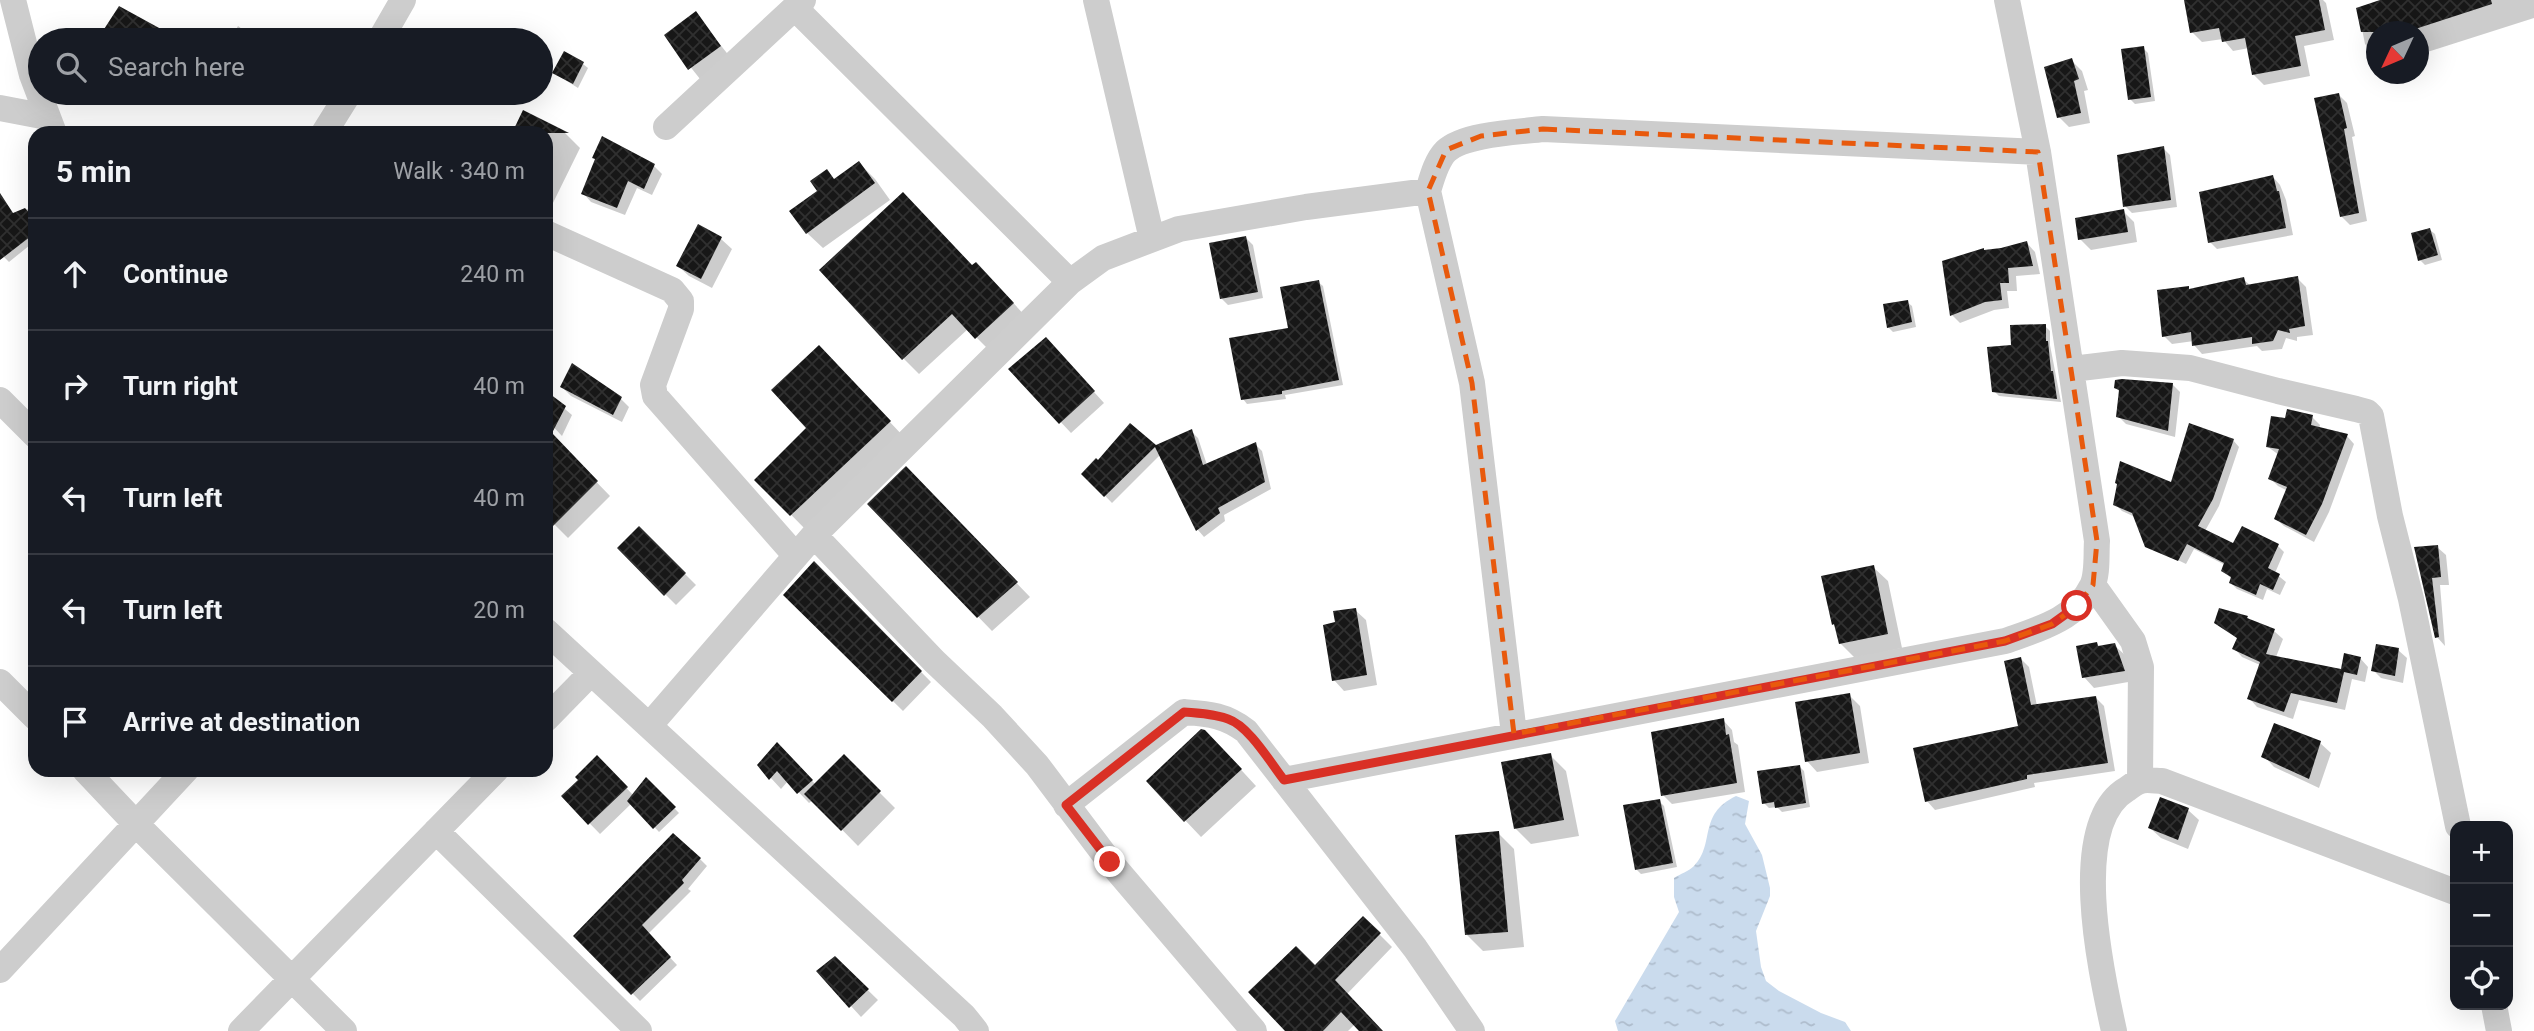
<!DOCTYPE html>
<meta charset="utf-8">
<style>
body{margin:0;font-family:Roboto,sans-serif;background:#20242c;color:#f1f3f6}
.controls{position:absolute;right:21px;bottom:21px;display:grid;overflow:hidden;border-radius:14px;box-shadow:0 7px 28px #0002}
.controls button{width:63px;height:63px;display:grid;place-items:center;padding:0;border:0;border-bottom:2px solid #363941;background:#171b24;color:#f1f3f6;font:35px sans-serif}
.compass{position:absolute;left:2366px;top:21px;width:63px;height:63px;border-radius:50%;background:#171b24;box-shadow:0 7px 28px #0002;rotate:226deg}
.stop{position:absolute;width:21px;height:21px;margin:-16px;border:5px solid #d93025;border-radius:50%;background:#fff}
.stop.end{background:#d93025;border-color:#fff;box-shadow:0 2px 7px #0008}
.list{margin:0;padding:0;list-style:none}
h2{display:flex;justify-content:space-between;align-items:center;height:91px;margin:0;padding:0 28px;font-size:30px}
h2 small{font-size:23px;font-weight:400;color:#9ea1a6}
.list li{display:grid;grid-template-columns:46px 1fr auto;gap:21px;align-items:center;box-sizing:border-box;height:112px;padding:0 28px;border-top:2px solid #363941}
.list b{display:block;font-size:26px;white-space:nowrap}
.list em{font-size:23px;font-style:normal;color:#9ea1a6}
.icon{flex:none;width:38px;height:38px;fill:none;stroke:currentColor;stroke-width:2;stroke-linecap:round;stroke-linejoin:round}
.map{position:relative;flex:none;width:2534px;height:1031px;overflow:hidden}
.search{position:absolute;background:#171b24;box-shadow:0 7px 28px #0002;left:28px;top:28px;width:525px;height:77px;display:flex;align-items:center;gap:18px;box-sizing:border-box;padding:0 24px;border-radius:38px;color:#9ea1a6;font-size:26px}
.panel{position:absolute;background:#171b24;box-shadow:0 7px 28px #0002;left:28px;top:126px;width:525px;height:651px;border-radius:21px}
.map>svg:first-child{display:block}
.water{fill:url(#water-ripples)}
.shadow{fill:#0003}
.building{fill:url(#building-cross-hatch)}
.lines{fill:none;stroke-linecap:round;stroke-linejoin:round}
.minor{stroke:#cdcdcd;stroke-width:26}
.route{stroke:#d93025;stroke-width:9}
.marked{fill:none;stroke:#e8590c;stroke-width:5;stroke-dasharray:14 9;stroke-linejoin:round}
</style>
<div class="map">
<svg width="2534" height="1031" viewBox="0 0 2534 1031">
<defs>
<pattern id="water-ripples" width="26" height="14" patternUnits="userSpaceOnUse" patternTransform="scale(1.75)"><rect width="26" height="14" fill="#cadbed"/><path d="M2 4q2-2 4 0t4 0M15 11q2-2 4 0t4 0" fill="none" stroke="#aebccc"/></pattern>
<pattern id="building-cross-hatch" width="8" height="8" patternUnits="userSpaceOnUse" patternTransform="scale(1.75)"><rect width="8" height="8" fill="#171717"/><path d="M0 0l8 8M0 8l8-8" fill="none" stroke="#303030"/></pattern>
</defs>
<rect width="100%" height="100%" fill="#fff"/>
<path class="water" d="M1736,796L1749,801L1745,824L1762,855L1770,888V896L1756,931L1761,967L1766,981L1779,991L1821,1013L1845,1022L1851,1031H1618L1615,1021L1679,912L1674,897V878C1680,874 1689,871 1694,866C1716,843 1697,815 1736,796Z"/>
<path class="shadow" d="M2186,0H2323L2326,3L2334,40L2304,46L2310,76L2264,85L2254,75L2249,48L2233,51L2223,39L2202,42L2192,32Z
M2386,0H2534V18L2418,55V32H2376V56L2365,44L2358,9Z
M696,14L730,57L700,79L666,36Z
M238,26L257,40H230Z
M2143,48L2148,53L2155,101L2135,104L2130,99Z
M2071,60L2082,71L2088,90L2084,91L2090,123L2069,127L2059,117Z
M583,64L588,68L578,88L554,73Z
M120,93H134L129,99Z
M2339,95L2347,103L2355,136L2352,137L2367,221L2350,225L2342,217Z
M564,132L580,148L550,209L546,207V133H514Z
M603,139L654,166L662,174L652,195L637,188L625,215L591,202L583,193Z
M2163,148L2170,155L2177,207L2132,213L2125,206Z
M859,163L875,179L890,200L823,248L807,233L835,180Z
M2273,177L2280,185L2286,200L2293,235L2217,249L2210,242Z
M35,206V241L9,262L0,253V221Z
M2123,211L2134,222L2137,242L2091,250L2080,239Z
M698,227L721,239L732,249L712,288L689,276L678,266Z
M2430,230L2435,234L2442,260L2425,265L2420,260Z
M1246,238L1253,245L1263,298L1228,305L1221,298Z
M2027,243L2035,252L2040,274L2016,276L2017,291H2007L2009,308L1994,310L1960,323L1952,315L1985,252Z
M973,267L992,280L1029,320L992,353L968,329L919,374L903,358Z
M2297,278L2306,287L2313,335L2297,337V341L2286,338L2282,349L2262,351L2257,346L2202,354L2194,345V341L2172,344L2164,336L2188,288L2191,290L2243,279L2251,286Z
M1318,282L1323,286L1343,385L1285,395L1286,399L1247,404L1243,399L1290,330Z
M1907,302L1912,306L1916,327L1893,332L1888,327Z
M2045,326L2050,331V345L2061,402L1999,396L1994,391L2013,346Z
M1056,350L1104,403L1071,433L1011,369Z
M835,364L905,438L807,531L757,480L809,428Z
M2172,384L2180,392L2175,437L2126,424L2118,416L2121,393L2116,388Z
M562,387L620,398L629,407L622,422L571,396Z
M546,393L572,415L562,436L546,419Z
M2312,417L2320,425L2319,429L2347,436L2354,444L2329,512L2314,542L2284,526L2276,519L2288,491L2278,486L2270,478L2279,455L2268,447L2287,420Z
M1130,426L1155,447L1191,431L1198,438L1207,465L1255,444L1262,451L1271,489L1224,515L1225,521L1204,537L1198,530L1161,454L1112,503L1084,474L1098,463Z
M553,437L610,496L568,538L546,516V444Z
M2233,440L2239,447L2219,506L2205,531L2234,546H2278L2284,552L2275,573L2286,582L2280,595L2267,589L2263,600L2237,589L2231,583L2232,579L2223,571L2225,565L2194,549L2186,564L2149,546L2135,517L2122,511L2115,504L2172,485Z
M906,469L1030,597L992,631L870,505Z
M639,528L696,585L676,605L619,548Z
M2437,547L2446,555L2449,585H2440L2445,646L2437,637L2416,548Z
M814,563L931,682L903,711L785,595Z
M1873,567L1888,581L1902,648L1855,658L1840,643L1837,628L1833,624Z
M1355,610L1366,620L1377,685L1344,691L1334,680Z
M2247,617L2251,622L2274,631L2283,639L2276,657L2342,671L2360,658L2368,667L2365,682L2352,679L2345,710L2299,700L2293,719L2257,707L2249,698L2260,665L2242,657L2234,648L2238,639L2216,622Z
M2097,644L2100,647L2114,645L2125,655L2134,681L2094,688L2084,677Z
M2398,650L2407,658L2403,683L2381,678L2373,670Z
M2021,659L2029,667L2037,706L2096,698L2104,706L2115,771L2034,783L2035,787L1935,810L1927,801L2020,728Z
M1849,695L1860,706L1869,763L1817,772L1807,761Z
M1723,720L1732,730L1734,742L1738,745L1745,792L1672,804L1663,795Z
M2320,743L2331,753L2319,788L2274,767L2264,756Z
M777,744L816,785L844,757L895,808L858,846L813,800L809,803L788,781L781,789L759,765Z
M1221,748L1256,786L1201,837L1148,781Z
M1550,755L1566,771L1579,836L1531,844L1515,828Z
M597,757L633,795L647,780L679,813L659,832L632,803L600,834L563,796L580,780Z
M1799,766L1804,771L1810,807L1782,812L1777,807L1769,808L1764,803Z
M1659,801L1664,806L1677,867L1641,874L1636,869Z
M2188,810L2199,820L2188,849L2161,838L2150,828Z
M1498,833L1514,849L1524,947L1483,951L1467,935Z
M700,859L707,866L688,889L691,891L648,934L677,965L640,1001L576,936Z
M1363,918L1392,947L1347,994L1381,1031H1361L1355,1024L1348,1031H1286Z
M835,958L878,1000L861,1017L819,971Z"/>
<path class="building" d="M2184,0H2319L2325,30L2295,36L2301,66L2252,75L2245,38L2222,42L2219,28L2190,33Z
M2380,0H2491L2492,4L2406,32H2361L2356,8Z
M119,6L181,40H97Z
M696,11L721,46L688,70L664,35Z
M2144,46L2151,97L2128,100L2121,49Z
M564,51L584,62L573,84L552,73Z
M2072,58L2079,79L2074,81L2081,113L2057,118L2044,67Z
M2339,93L2347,128L2344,129L2359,213L2340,217L2314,98Z
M523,110L569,133H512Z
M602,136L655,164L644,189L628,181L617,208L581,194L595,159L592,158Z
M2164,146L2171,200L2123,207L2117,155Z
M859,161L875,183L806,234L789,211L817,191L810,181L827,169L834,179Z
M2273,175L2277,191H2279L2286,228L2208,243L2199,192Z
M903,192L972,265L976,262L1014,303L975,339L952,314L902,360L819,270Z
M0,193L13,213L25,208L35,219V233L0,260Z
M2124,209L2128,232L2078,240L2075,218Z
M698,224L722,237L701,279L676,266Z
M2430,228L2438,255L2418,261L2411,233Z
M1246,236L1258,292L1220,299L1209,243Z
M2027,241L2033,266L2008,268L2009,283H2000L2002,300L1985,302L1950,316L1942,261L1984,248V250L2001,248Z
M2298,276L2305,326L2289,329L2290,333L2278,330L2273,341L2252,344V337L2192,346L2191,332L2162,337L2157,290L2189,286V289L2244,277L2246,285Z
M1319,280L1339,380L1282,391V394L1241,400L1229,338L1288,328L1280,287Z
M1908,300L1912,322L1887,328L1883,304Z
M2046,324V341H2048L2051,371H2053L2057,399L1992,392L1987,347L2011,345L2010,325Z
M1046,337L1095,391L1059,424L1008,369Z
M819,345L891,421L790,516L754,480L806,428L771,390Z
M572,363L622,397L613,415L560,387Z
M2122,379L2173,383L2168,431L2116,417L2119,390L2114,388L2115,380Z
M546,391L566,406L552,433L598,481L546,533Z
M2287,409L2313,415L2311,425L2348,434L2322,504L2306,535L2274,519L2287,487L2268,479L2279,449L2266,447L2271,416L2285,418Z
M1130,423L1156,445L1192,429L1203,465L1256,442L1265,482L1218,508L1220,513L1196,531L1155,447L1104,497L1081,474L1096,458L1098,460Z
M2189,423L2234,439L2213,499L2198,526L2233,543L2242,526L2279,544L2268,568L2280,574L2273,590L2260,584L2256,595L2229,583L2231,577L2221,571L2224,563L2187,544L2178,561L2145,547L2132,513L2113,505L2117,484L2115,483L2120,461L2171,482Z
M906,466L1018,582L977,618L867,504Z
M639,526L686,573L664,596L617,548Z
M2438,545L2441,577L2432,578L2439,637L2435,638L2414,547Z
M814,561L922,671L892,702L783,595Z
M1874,565L1888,634L1839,644L1834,624L1832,625L1821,576Z
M1356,608L1367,675L1332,681L1323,625L1335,622L1333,611Z
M2219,608L2248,616L2247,618L2275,629L2266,654L2341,669L2344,653L2361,657L2357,675L2344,672L2337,703L2291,693L2284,712L2247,699L2260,662L2232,649L2237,638L2214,623Z
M2097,642L2098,646L2115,643L2125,671L2082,678L2076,646Z
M2376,644L2399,648L2395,676L2371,671Z
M2021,657L2031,705L2096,696L2108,763L2027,775V779L1925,802L1913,748L2018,726L2004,661Z
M1850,693L1860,753L1805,762L1795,702Z
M1724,718L1726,735L1729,734L1737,783L1661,796L1651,732Z
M2274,723L2321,741L2309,779L2261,757Z
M1201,729L1205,730L1242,769L1184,822L1146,781Z
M777,742L813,780L797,794L777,771L769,780L757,765Z
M1551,753L1564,820L1514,829L1501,762Z
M844,754L881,791L841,831L804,794Z
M597,755L628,787L588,825L561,796L578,780L575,777Z
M1800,765L1806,803L1775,808L1774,802L1762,804L1757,771Z
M646,777L676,807L653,829L627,801Z
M2160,797L2189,808L2178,840L2148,828Z
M1660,799L1673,863L1635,870L1623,805Z
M1499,831L1508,932L1465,935L1455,835Z
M673,833L701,858L682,880L684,883L642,925L671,957L631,995L573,936Z
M1363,916L1381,933L1335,980L1383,1031H1359L1341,1012L1323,1031H1285L1248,992L1296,946L1315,965Z
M835,956L869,989L849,1008L816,971Z"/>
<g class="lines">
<path class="minor" d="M13,0L32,75L54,133
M1096,0L1152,239
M795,8L1070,282
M380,40L403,0
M0,108L47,117
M666,127L803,0
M324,133L349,93
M546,233L672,290L681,301V309L653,385L655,396L796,556
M2072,369L2122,363L2190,368L2278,391L2356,409L2367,412L2371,416L2390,516L2411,599L2458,826
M0,400L35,435
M814,535L934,661L992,716L1037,765L1110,862L1254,1031
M2093,585L2133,641L2141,667L2140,781
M546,631L964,1016L976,1031
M0,682L35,717
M546,719L591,673
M649,726L814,535L1070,282L1103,258L1179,229L1306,207L1428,191
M1514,734L1472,383L1428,191C1432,178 1436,161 1446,151C1464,134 1518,132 1543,129L2038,152
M85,770L136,824L344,1031
M1284,780L2005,641C2036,630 2077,619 2092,586C2098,574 2096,554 2097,541L2038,152L2007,0
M1066,805L1184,712C1209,714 1225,715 1246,731L1415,948L1472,1031
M436,831L639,1031
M0,970L186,770
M2494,1005L2499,1031
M241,1031L496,770
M2114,1031C2102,976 2067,824 2127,789C2131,786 2136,782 2141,781C2147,779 2156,781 2162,781L2455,892"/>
</g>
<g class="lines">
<path class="route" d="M1110,862L1066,805L1184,712C1199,713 1214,714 1228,719C1249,726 1270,762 1284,780L2005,641L2052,624L2077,606"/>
</g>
<path class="marked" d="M1543,129L2038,152L2097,541L2093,585L2077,606L2052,624L2005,641L1514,734L1472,383L1428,191L1446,150L1481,136Z"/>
</svg>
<div class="controls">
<button>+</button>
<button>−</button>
<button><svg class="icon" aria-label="locate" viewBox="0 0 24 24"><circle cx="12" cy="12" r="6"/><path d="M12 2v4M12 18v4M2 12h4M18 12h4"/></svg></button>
</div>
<svg class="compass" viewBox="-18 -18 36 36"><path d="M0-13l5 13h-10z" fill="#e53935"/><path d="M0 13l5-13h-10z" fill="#9ea1a6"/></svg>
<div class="stop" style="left:2077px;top:606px"></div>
<div class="stop end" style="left:1110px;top:862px"></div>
<div class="search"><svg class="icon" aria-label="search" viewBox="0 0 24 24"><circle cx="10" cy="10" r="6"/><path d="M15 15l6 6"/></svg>Search here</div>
<section class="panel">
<h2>5 min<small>Walk · 340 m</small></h2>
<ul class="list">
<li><svg class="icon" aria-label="ahead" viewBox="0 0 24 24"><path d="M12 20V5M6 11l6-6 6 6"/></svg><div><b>Continue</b></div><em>240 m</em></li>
<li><svg class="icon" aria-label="right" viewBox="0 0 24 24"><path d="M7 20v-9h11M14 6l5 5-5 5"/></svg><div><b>Turn right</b></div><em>40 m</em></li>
<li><svg class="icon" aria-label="left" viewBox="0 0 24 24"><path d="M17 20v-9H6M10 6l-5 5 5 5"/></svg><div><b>Turn left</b></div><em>40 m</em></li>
<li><svg class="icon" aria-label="left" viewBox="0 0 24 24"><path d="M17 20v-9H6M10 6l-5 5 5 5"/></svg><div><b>Turn left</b></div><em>20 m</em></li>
<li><svg class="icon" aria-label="arrive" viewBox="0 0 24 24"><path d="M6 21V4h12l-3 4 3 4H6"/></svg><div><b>Arrive at destination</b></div></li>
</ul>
</section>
</div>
